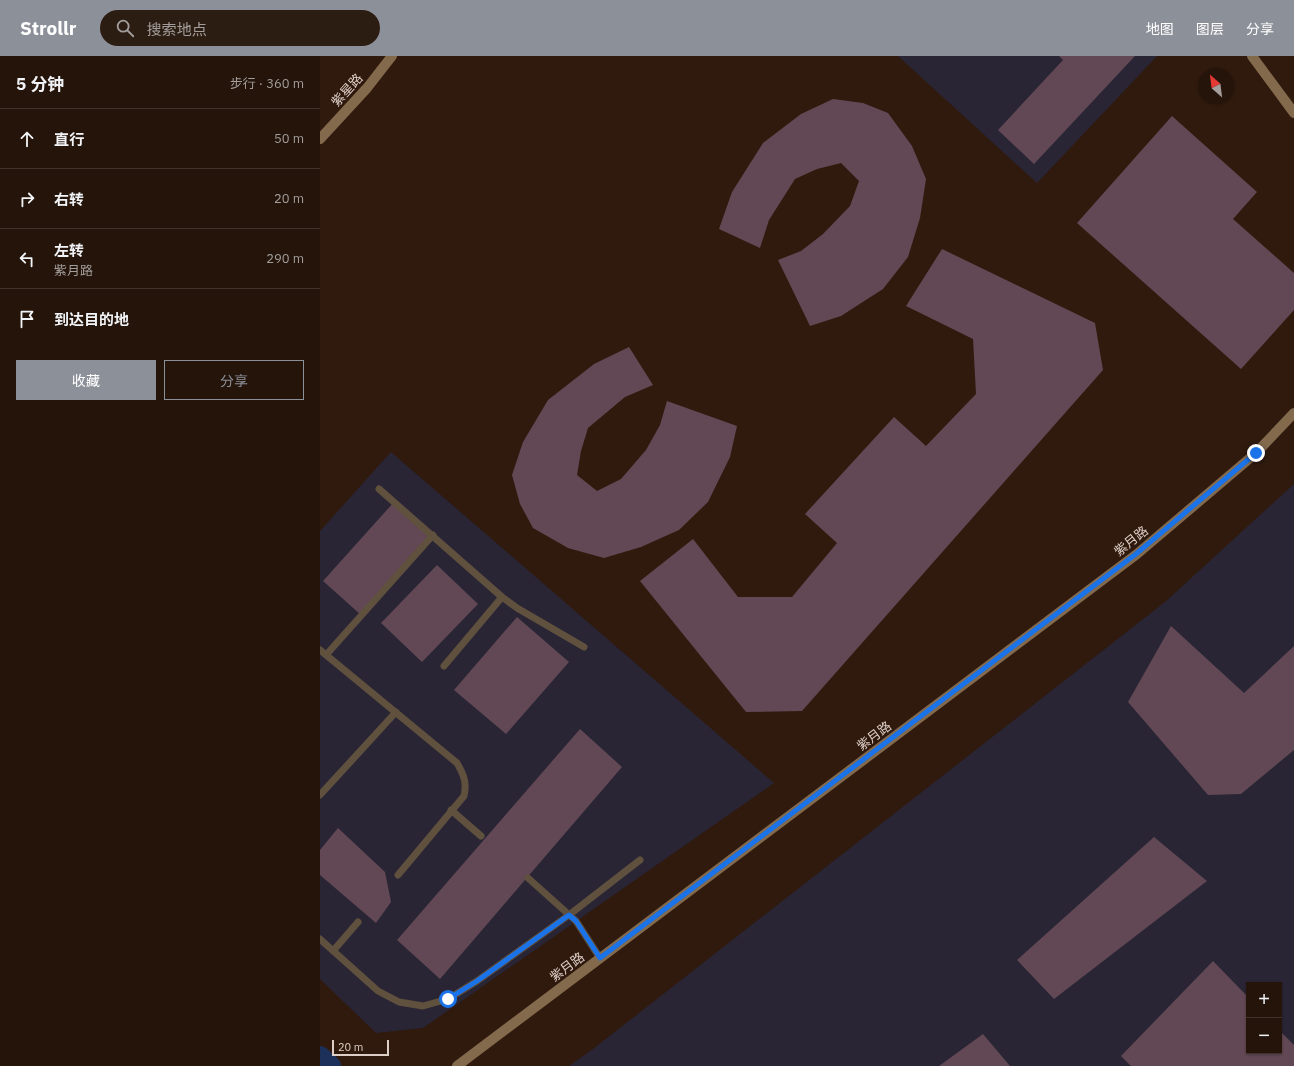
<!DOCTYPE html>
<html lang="zh">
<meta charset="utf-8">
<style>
body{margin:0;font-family:"IBM Plex Sans","Noto Sans SC",sans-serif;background:#2c1d13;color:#f1f3f6}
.controls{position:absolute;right:12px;bottom:12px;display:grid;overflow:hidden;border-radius:0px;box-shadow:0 1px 3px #0004}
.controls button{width:36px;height:36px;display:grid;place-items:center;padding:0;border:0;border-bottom:1px solid #41332b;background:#24140a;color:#f1f3f6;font:20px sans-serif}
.compass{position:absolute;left:878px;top:12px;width:36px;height:36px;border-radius:50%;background:#24140a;box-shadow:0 1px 3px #0004;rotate:332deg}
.scale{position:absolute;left:12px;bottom:10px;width:57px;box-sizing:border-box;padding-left:4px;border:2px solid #ddcec6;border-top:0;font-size:11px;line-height:14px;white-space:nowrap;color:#ddcec6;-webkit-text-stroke:3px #301a0e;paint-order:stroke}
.stop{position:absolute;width:12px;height:12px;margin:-9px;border:3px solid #1a73e8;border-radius:50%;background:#fff}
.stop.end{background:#1a73e8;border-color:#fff;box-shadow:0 1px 4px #0008}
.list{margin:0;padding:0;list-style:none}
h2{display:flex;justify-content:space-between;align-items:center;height:52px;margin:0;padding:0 16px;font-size:17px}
h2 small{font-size:13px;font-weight:400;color:#a39e9c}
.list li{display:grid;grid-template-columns:26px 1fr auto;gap:12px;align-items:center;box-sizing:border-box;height:60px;padding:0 16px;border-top:1px solid #41332b}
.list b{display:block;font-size:15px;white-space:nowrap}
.list p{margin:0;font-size:13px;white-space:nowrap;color:#a39e9c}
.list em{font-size:13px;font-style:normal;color:#a39e9c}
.actions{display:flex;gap:8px;padding:12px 16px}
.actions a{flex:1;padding:9px 0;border:1px solid #8c9099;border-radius:0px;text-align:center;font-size:14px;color:#8c9099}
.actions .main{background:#8c9099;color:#fff}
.icon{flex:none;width:22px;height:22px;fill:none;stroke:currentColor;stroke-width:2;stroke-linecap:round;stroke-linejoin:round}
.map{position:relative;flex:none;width:974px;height:1010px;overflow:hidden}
header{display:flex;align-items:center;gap:24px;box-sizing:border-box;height:56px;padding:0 20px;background:#8c9099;color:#fff}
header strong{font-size:19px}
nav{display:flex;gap:22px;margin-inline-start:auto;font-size:14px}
.search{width:280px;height:36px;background:#2c1d13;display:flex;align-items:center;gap:10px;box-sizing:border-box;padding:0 14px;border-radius:22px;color:#a39e9c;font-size:15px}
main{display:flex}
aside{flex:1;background:#24140a}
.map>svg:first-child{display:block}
.commercial{fill:#292535;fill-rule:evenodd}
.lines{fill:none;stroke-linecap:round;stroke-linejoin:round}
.canal{stroke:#1d305a;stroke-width:20}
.building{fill:#624854}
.lane{stroke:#60503e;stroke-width:7}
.secondary{stroke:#846a4d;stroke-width:10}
.route{stroke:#1a73e8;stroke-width:5}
.labels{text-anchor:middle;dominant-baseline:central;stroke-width:3;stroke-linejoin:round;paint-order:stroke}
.street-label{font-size:13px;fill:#ddcec6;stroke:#301a0e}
</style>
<header>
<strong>Strollr</strong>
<div class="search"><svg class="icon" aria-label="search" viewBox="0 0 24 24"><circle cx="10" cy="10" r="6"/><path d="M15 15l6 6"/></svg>搜索地点</div>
<nav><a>地图</a><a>图层</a><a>分享</a></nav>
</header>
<main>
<aside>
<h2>5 分钟<small>步行 · 360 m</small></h2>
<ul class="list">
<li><svg class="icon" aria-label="ahead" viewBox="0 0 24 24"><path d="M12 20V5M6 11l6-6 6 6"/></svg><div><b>直行</b></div><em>50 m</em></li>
<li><svg class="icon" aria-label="right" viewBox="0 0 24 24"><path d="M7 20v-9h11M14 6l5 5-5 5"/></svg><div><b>右转</b></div><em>20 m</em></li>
<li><svg class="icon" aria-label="left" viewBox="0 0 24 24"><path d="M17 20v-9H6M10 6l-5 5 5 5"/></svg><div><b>左转</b><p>紫月路</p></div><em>290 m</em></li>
<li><svg class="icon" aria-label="arrive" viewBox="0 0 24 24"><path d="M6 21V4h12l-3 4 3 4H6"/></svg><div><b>到达目的地</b></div></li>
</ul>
<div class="actions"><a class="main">收藏</a><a>分享</a></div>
</aside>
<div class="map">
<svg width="974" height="1010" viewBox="0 0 974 1010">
<rect width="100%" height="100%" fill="#301a0e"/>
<path class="commercial" d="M578,0H837L717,127Z
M71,396L454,727L103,972L56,977L0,923V475Z
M974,428V1010H249L273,993L845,546ZM929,929H959V995H929Z"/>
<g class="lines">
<path class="canal" d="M0,1000L11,1010"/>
</g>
<path class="building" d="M739,0H815L714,108L678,74L743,4Z
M513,43L543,47L568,57L592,90L606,123L600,162L588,201L563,233L521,260L490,270L458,204L481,195L503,178L530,150L539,125L521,107L497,113L475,123L449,164L440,192L399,173L412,136L443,87L481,58Z
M852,60L937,136L913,163L974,217V254L921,313L757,167Z
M622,193L775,267L783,314L482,655L426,656L320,525L373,483L418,541H472L517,487L485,458L574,361L606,390L656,338L653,283L586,250Z
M309,291L333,329L305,341L268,372L261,395L257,419L277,435L301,423L326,394L340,369L347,345L417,370L410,401L388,446L359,474L321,491L284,502L248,492L213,472L200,448L192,419L203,386L228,344L274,308Z
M74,446L113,479L41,559L3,525Z
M117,509L158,548L102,606L61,567Z
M197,561L249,606L186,678L134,634Z
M851,570L924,637L974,590V694L921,738L888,739L808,646Z
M260,673L302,711L120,923L77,884Z
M18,772L65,816L71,846L56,867L0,819V794Z
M834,781L887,825L734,943L697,904Z
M893,905L929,942V995H959V974L974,989V1010H811L801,1000Z
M663,978L690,1010H619Z"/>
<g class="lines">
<path class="lane" d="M59,433L182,541L197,552L264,591
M0,594L137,707C144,719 147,727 144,740L78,819
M6,599L113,479
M124,610L182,541
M0,739L76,656
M131,754L161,780
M208,822L256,865L280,902
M0,883L58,935L79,946L103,950L128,943L157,925L249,859L320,804
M13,895L38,866"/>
<path class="secondary" d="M932,0L974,57
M0,83L47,32L72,0
M137,1010L817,498L936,397L974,357"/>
</g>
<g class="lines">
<path class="route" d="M128,943L157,925L249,859L256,865L280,902L816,498L936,397"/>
</g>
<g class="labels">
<g class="street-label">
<text transform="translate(27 34) rotate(-48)">紫星路</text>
<text transform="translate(811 485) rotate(-39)">紫月路</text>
<text transform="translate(554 680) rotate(-37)">紫月路</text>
<text transform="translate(247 911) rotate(-37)">紫月路</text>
</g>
</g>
</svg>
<div class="controls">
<button>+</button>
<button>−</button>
</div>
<svg class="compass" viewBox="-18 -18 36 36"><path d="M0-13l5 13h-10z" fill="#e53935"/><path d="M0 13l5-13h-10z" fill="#a39e9c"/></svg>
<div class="scale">20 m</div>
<div class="stop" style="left:128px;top:943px"></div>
<div class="stop end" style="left:936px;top:397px"></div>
</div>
</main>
